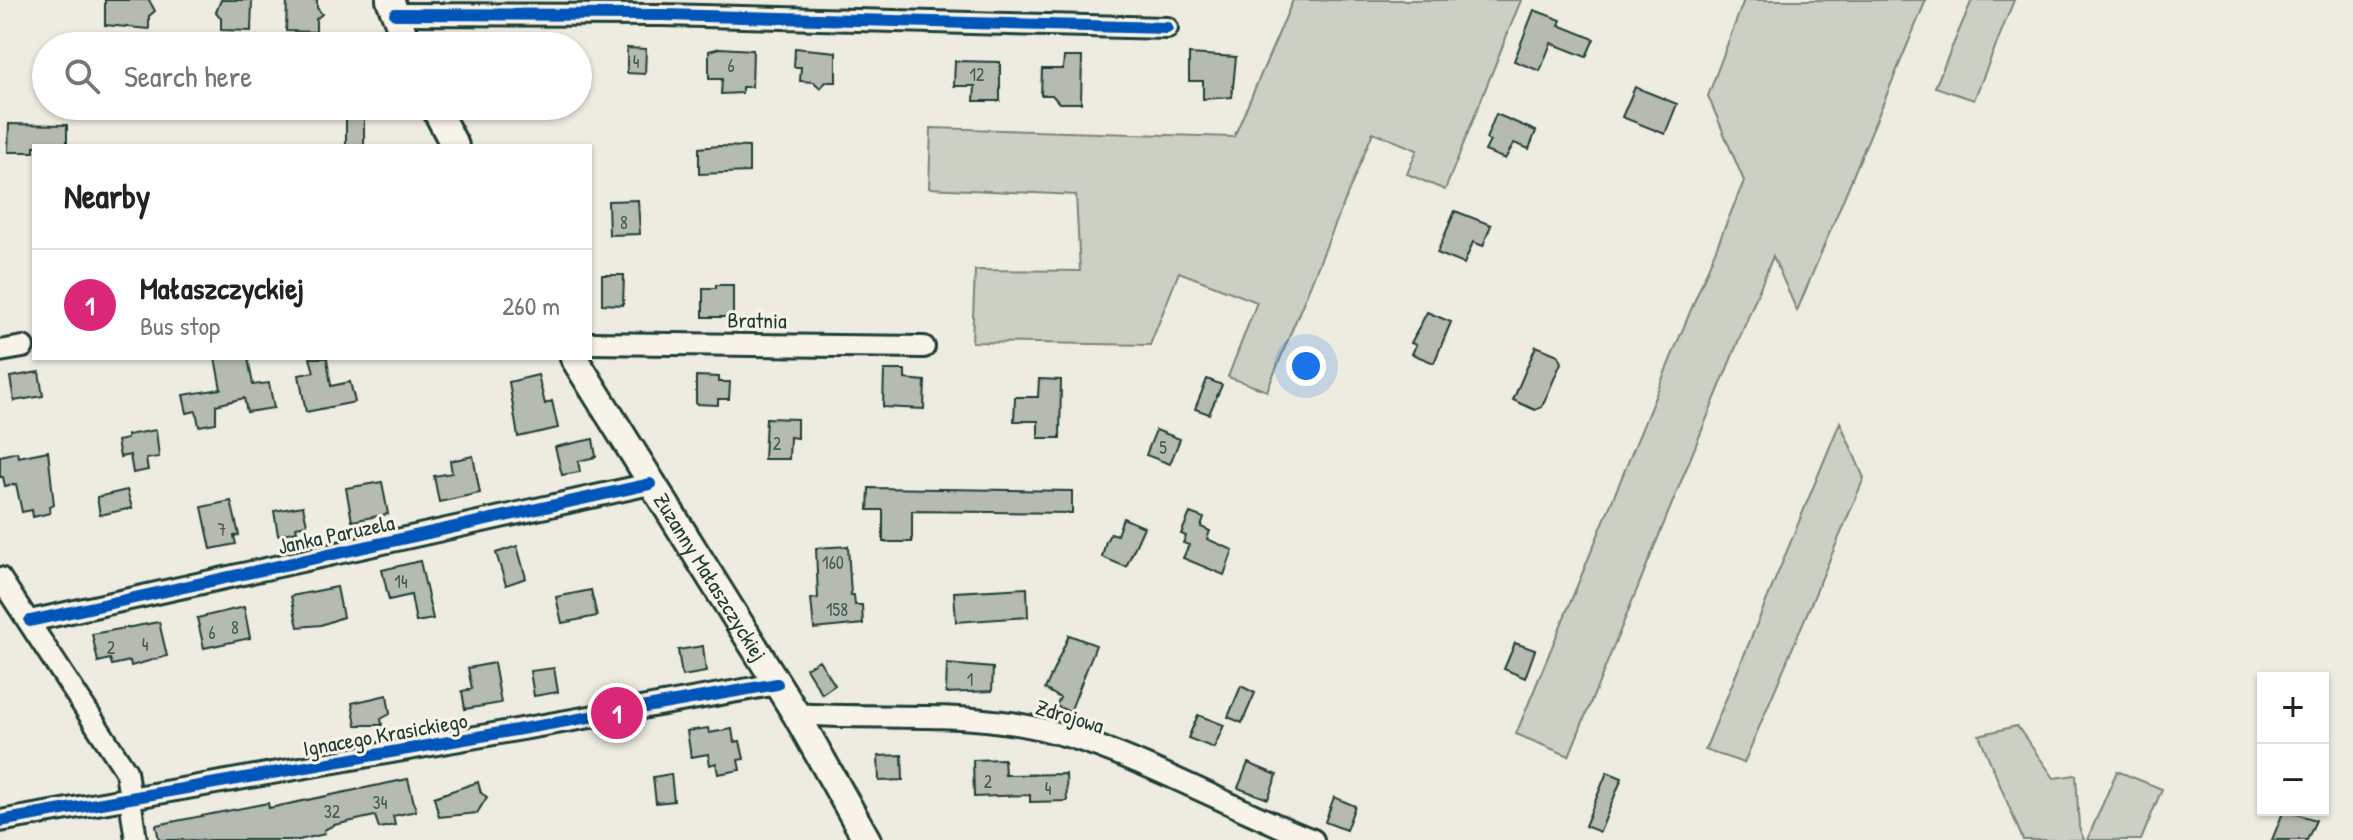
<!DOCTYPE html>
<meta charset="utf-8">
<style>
body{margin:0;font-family:"Patrick Hand",sans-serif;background:#f2f2f2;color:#222}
.controls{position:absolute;right:24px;bottom:24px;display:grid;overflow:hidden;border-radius:0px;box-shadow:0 2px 6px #0004}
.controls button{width:72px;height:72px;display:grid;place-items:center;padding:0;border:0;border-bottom:2px solid #e0e0e0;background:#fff;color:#222;font:40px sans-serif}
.you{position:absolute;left:1306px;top:366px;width:28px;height:28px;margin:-20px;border:6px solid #fff;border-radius:50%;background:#1a73e8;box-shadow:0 0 0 12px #1a73e833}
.badge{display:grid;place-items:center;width:52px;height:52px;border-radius:50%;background:#db2777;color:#fff;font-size:26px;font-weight:700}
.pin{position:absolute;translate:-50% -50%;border:4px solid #fff;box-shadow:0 2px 8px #0006}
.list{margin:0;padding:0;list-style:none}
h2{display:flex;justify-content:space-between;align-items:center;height:104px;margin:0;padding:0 32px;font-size:34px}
h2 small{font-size:26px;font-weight:400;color:#767676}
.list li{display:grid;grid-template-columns:52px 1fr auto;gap:24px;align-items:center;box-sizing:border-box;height:112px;padding:0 32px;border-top:2px solid #e0e0e0}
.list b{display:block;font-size:30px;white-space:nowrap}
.list p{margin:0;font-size:26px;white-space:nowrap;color:#767676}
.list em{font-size:26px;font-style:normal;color:#767676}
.icon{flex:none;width:44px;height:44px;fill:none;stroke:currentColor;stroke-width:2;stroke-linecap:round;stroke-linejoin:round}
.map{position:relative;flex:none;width:2353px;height:840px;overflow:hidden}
.search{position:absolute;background:#fff;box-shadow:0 2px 6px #0004;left:32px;top:32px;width:560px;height:88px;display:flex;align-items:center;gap:20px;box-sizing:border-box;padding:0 28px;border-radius:44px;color:#767676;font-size:30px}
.panel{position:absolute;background:#fff;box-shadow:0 2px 6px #0004;left:32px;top:144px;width:560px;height:216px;border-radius:0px}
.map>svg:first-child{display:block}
.green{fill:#cccfc4;stroke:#76867c;stroke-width:2}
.building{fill:#b5bbb0;stroke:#1f3d34;stroke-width:2}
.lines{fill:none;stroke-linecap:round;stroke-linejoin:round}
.minor-casing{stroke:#1f3d34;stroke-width:26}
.tertiary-casing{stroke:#1f3d34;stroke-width:32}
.minor{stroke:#f7f3e8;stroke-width:20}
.tertiary{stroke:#f7f3e8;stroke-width:26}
.cycleway-casing{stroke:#f7f3e8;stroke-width:17}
.cycleway{stroke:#0057b8;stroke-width:12}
.labels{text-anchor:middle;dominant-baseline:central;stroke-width:6;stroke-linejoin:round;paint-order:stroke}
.number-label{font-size:18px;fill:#445c53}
.street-label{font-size:22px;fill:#1f3d34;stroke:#f7f3e8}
</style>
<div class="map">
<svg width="2353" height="840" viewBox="0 0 2353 840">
<rect width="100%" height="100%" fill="#eeece1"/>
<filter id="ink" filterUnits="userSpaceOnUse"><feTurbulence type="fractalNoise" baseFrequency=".0125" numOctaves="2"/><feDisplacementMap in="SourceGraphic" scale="16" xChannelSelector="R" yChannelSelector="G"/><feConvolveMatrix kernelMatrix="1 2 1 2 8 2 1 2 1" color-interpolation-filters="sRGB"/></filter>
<g filter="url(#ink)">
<path class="green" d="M1293,0H1521L1445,190L1407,174L1417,150L1373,132L1267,391L1228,377L1257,302L1179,272L1150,345L972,342L975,270L1080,271L1076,195L929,188L931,128L1234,137Z
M1744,0H1926L1797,311L1773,256L1569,756L1516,734L1744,181L1708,96Z
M1972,0H2014L1974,100L1935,87Z
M1840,422L1864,478L1744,763L1705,750Z
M2017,726L2054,778L2076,775L2079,827L2084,840H2023L1979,735Z
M2117,771L2162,789L2141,840H2087Z"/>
<path class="building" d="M105,0H149L155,11L149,16V29L105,25Z
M221,0H252L251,31L221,30V18L216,12Z
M287,0H317V8L322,14L316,19V32L286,31Z
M1534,10L1561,20L1559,25L1594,39L1586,57L1551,43L1540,71L1514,61Z
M627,48L646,49L645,74L627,73Z
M720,48L753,50L752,87H742V93L721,94L722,79H709V51Z
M795,48L836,52V82H826L820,88L814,82L800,81L801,67H794Z
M1189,54L1236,57L1232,97L1203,99V81H1189Z
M1064,57H1082L1081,103H1059L1052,95H1041L1042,69H1063Z
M955,61L1000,62V101H974L975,86H954Z
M1635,87L1677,104L1665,134L1622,117Z
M1496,114L1536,131L1529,149L1514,143L1505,159L1485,151L1490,141L1486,139Z
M346,117H364V146H346Z
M9,124L67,125V146H34V152H8Z
M718,146L749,147V172L699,174V148Z
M638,200L640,234L609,235L608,201Z
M1455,211L1491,225L1483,246L1473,242L1464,264L1437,253Z
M602,275H624L623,305L602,304Z
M716,285H733V317H703V288H716Z
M1427,312L1451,322L1434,363L1412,354L1416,345L1411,343Z
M1536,346L1558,355L1561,363L1542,407L1535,410L1513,400Z
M215,358H248L253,385L269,383L274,408L247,412L244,398L216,405V423L199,426L196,411L187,413L183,395L221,389Z
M310,358H327L331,386L350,382L355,402L306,412L299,375L314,372Z
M884,370H905V379L925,381L924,409L883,407Z
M39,372L43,396L14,401L10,377Z
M538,375L545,404L552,401L558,428L518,437L509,382Z
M696,376L719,377V382H730L729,399H718V405L696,404Z
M1039,379L1061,380L1060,438H1038V421H1014L1015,397H1038Z
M1207,379L1222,385L1209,414L1195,409Z
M766,418L797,419V438L790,437L789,459H764Z
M156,430L159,457L146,459L148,470L133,473L130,455L120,457L117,441L127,439V435Z
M1156,430L1180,439L1170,464L1146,455Z
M593,439L596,457L578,461L580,472L562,475L555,447Z
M48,451L54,505L49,507L50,513L33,517L32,510L22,512L16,484L5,486L3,477H0V456L17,452L18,457Z
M473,456L480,493L439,502L434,476L452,473L450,461Z
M382,482L388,514L352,521L346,488Z
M869,488L1072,491V513L912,511V542H883V510H868Z
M127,490L132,508L100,515L97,497Z
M231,501L239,535L234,536L236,544L211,549L202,507Z
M303,506L307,525L296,527L297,531L278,535L274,511Z
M1190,513L1204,518L1201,527L1210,531L1207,539L1233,550L1224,575L1183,558L1189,545L1183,543L1186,536L1181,534Z
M1123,518L1144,527L1126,567L1102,557L1106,541L1111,533L1117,535Z
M517,546L526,578L506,585L496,553Z
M848,546L851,595H854L855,605H862L863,624L814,629L811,599L818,598L816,548Z
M420,561L433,619L416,622L411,595L389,600L382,570Z
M337,587L343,617L321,625L298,627L291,596Z
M1027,588L1028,617L956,622L954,592Z
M591,590L597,616L562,623L556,597Z
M244,607L250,638L204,648L197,618Z
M159,622L167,656L131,666L130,661L112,665L110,659L98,662L92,634Z
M1069,635L1096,645L1070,712L1056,706L1060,698L1045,689Z
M1515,643L1535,650L1525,678L1504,669Z
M703,646L706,672L682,676L678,650Z
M819,660L835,685L822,694L806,668Z
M494,663L501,703L465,709L462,691L472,689L468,668Z
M947,664L993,668L992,691L946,693Z
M554,668L558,692L534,696L530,671Z
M1241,686L1255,693L1242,723L1228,717Z
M387,695L390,714L381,719L382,725H356L352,703Z
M1198,715L1224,725L1214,748L1188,738Z
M708,728L709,733L732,729L734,742L740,741L744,759L738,760L740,770L718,774L716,763L710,765L708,754L691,757L687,731Z
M902,755L903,780L879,781L878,756Z
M1004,759L1005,775L1066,774L1067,801L1030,802V795L974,797L973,760Z
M1248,763L1277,775L1268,799L1238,788Z
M1607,772L1622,778L1600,832L1585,826Z
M671,774L674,801L656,803L653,777Z
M408,779L416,811L393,816L395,825L379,828L375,816L334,825L324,830L325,834L299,840H159L156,825L268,803L269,808Z
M478,782L481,793L487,797L477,813L439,817L434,797Z
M1334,797L1355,806L1346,830L1325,822Z
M2284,810L2316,820L2307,840H2272Z"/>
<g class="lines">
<defs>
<path id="minor" d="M395,14L662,15L1167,28
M590,343L924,347
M0,351L23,347
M0,578L126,771L136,840
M30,621L650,484
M796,714C864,719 934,713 1002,722C1106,734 1216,803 1313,840
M0,821L777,684"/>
<g id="tertiary">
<path d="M390,0L408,46"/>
<path d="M434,106L455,146"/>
<path id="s1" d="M574,358L796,714L867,840"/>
</g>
</defs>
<use href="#minor" class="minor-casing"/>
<use href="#tertiary" class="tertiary-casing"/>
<use href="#minor" class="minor"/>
<use href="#tertiary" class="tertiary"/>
<defs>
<path id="cycleway" d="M395,14L662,15L1167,28
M30,621L650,484
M0,821L777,684"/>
</defs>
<use href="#cycleway" class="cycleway-casing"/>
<use href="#cycleway" class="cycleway"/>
</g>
</g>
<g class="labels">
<g class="number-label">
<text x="636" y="61">4</text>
<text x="731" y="65">6</text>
<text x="977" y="74">12</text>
<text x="624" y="222">8</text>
<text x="777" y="443">2</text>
<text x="1163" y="447">5</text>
<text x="222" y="529">7</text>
<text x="833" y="562">160</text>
<text x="401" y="581">14</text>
<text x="837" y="609">158</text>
<text x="235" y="627">8</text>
<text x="212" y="632">6</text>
<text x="145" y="644">4</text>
<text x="111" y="647">2</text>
<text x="970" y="679">1</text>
<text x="988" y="781">2</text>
<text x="1048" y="788">4</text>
<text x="380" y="802">34</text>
<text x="332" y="811">32</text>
</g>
<g class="street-label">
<text transform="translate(757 320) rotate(1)">Bratnia</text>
<text transform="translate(336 534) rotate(-12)">Janka Paruzela</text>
<text stroke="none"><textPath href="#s1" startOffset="258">Zuzanny Małaszczyckiej</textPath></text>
<text transform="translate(1070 716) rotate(17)">Zdrojowa</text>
<text transform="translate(385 734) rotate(-10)">Ignacego Krasickiego</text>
</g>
</g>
</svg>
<div class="controls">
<button>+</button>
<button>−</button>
</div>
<div class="you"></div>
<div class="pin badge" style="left:617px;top:713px">1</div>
<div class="search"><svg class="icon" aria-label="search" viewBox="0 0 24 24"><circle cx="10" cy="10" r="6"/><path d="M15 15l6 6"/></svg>Search here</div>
<section class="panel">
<h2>Nearby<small></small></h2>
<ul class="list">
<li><span class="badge">1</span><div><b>Małaszczyckiej</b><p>Bus stop</p></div><em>260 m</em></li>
</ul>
</section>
</div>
